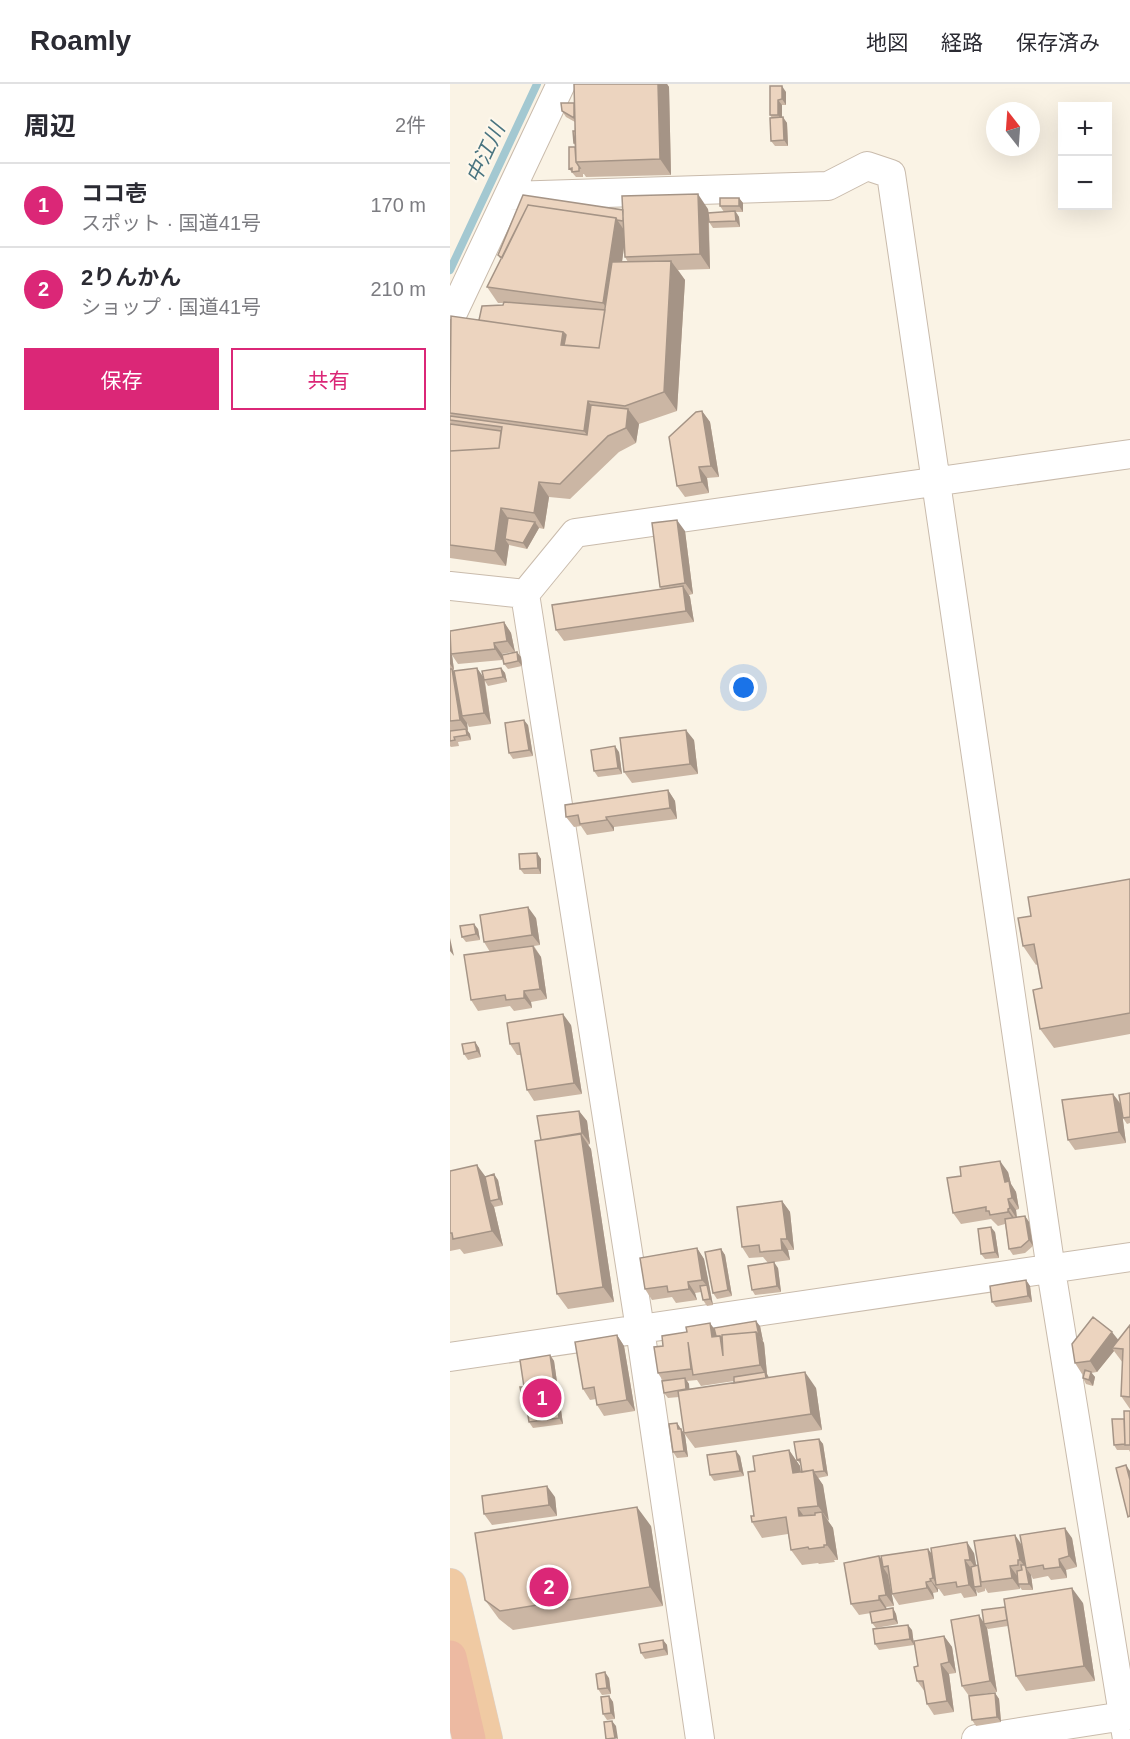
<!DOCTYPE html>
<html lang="ja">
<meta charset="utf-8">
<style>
body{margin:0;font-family:Arial,"Noto Sans JP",sans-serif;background:#f2f2f3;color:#2b2b33}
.controls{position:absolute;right:18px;top:18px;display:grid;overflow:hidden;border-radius:0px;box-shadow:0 6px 24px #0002}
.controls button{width:54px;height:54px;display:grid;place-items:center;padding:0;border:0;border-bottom:2px solid #e1e1e2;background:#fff;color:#2b2b33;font:30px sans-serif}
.compass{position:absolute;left:536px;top:18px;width:54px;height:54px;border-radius:50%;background:#fff;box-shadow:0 6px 24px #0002;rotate:343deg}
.you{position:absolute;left:294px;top:604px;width:21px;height:21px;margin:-15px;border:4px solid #fff;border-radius:50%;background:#1a73e8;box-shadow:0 0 0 9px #1a73e833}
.badge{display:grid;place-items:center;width:39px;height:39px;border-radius:50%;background:#db2777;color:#fff;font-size:20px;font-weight:700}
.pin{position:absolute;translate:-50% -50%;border:3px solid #fff;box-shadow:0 2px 6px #0006}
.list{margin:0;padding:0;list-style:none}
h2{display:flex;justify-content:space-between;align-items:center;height:78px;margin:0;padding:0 24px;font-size:26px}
h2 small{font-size:20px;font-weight:400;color:#7c7c81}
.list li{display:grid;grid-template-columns:39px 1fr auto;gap:18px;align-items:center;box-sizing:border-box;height:84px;padding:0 24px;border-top:2px solid #e1e1e2}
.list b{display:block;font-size:22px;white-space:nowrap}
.list p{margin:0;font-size:20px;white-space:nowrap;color:#7c7c81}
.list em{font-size:20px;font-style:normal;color:#7c7c81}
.actions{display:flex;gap:12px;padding:18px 24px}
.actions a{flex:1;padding:14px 0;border:2px solid #db2777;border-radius:0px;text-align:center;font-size:21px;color:#db2777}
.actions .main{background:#db2777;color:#fff}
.map{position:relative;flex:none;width:680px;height:1655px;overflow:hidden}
header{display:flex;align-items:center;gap:36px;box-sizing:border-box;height:84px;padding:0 30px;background:#fff;border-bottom:2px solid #e1e1e2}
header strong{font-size:28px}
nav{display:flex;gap:33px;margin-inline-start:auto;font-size:21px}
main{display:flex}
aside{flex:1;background:#fff}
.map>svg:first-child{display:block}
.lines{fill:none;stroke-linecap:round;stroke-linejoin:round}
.stream{stroke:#a3c8d1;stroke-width:8}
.minor-casing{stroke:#c9bbac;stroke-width:30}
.trunk-casing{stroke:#dad4d1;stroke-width:34}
.motorway-casing{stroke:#dad4d1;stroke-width:34}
.minor{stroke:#fff;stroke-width:28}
.trunk{stroke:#f0caa3;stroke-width:33}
.motorway{stroke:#edbaa2;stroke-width:33}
.wall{fill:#cbb6a4;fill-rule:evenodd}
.shaded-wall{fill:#a59486}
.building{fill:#ecd4bf;stroke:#a59486;stroke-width:1.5}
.labels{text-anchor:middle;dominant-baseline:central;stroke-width:4.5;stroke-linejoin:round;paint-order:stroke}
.water-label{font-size:21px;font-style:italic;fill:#497480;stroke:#fdf7eb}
</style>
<header>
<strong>Roamly</strong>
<nav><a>地図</a><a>経路</a><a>保存済み</a></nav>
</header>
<main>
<aside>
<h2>周辺<small>2件</small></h2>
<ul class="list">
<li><span class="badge">1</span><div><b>ココ壱</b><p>スポット · 国道41号</p></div><em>170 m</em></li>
<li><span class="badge">2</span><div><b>2りんかん</b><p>ショップ · 国道41号</p></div><em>210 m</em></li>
</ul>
<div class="actions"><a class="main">保存</a><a>共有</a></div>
</aside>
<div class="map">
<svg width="680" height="1655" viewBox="0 0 680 1655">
<rect width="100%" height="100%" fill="#faf3e5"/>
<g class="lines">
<path class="stream" d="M0,186L87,0"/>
<defs>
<path id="minor" d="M59,112L378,102L417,82L441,90L601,1186L677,1655
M0,235L111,0
M0,502L75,510
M0,1273L680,1173
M250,1655L190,1245L75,510L125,449L680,370
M526,1655L680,1631"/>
<path id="trunk" d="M0,1501L36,1655"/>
<path id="motorway" d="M0,1573L19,1655"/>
</defs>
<use href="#minor" class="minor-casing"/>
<use href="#trunk" class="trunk-casing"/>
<use href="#motorway" class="motorway-casing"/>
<use href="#minor" class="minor"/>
<use href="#trunk" class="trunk"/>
<use href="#motorway" class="motorway"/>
</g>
<path class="wall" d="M124,0H217L219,3L221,91L136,93L134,90H133V93H126L119,85L125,63L124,59L125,38L116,33L112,27L124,19Z
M320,2L336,8V21H332V33L337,39L338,62H325L321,57L322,34L320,31Z
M289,114L293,119V128H286L289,133L290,143L263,144L259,138L260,185L228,186L235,196L227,327L189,340L186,359L169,368L120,415L99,413L94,445L89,444L77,465L59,461L56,482L0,474V235L29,236L53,221L54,219H48L37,203L51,176L48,171L173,126L258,125L259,129L274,128L270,122ZM174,163L175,173L178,178H172Z
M252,327L260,338L269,393L257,394L259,409L235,413L227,402Z
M235,447L243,510L239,511L240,513L244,538L114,557L106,546L211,505L210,503Z
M54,538L61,549L65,568L71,573L72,582L58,585L54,580L62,568L52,570V576L8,580L2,571L4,586H3L5,589L27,584L33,593L51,584L55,589L57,598L38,602L35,597L41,640L19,643L17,639L18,647L20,650L21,656L8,658L9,662L1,663L0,662V547Z
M78,641L83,672L63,675L59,669Z
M244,656L248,690L182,699L174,688Z
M169,668L172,690L148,693L144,687Z
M218,706L225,717L227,735L164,743V747L137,751L131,742L124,743L116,733Z
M87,769L91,775V790H74L70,785Z
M680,795V950L604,964L590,945L592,904L588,880L586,881L573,862L581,832Z
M86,834L90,861L84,862L91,873L97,915L81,918L82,924L64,927L60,922L28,927L21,916L40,868L34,858Z
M28,845L30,856L16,858L12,853Z
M121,941L132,1010L84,1017L77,1006L71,971H67L60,960Z
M25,958L29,964L31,973L18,976L14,970Z
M680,1009V1039L677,1040L673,1034L672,1030L676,1059L625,1066L618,1056L663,1010L671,1020Z
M129,1027L137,1037L140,1060L138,1061L141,1065L164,1218L118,1225L107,1210L91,1056Z
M0,1087L35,1092L48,1096L53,1121L44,1123L53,1162L14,1170L10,1165L0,1167Z
M558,1088L561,1100L566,1108L569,1125L566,1126L567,1134L575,1132L579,1138L583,1162L575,1169L563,1171L559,1165L555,1140L548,1142L541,1135L511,1140L503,1129Z
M332,1117L340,1128L344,1166H338L340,1176L318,1179L313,1173L299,1174L292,1163Z
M545,1148L549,1174L535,1175L531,1170Z
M247,1164L254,1175L263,1221L257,1222L253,1216L251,1208L245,1209L247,1216L226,1219L222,1213L202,1216L195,1205Z
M271,1165L275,1171L282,1212L267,1215L263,1209Z
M328,1184L331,1208L305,1211L302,1206Z
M576,1196L580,1202L582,1218L546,1223L542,1218Z
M680,1241V1325L671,1312L673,1279L664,1267L647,1288L641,1289L645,1293L643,1302L636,1300L633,1294L634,1290H632L625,1279L668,1256Z
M310,1242L313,1257L314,1259L317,1290L319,1294L366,1304L372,1346L245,1364L234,1349L229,1313L218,1314L214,1309L213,1297L208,1289L213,1262L237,1248ZM247,1296L251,1302L284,1297V1299L239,1305V1300L237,1297Z
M167,1251L174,1262L185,1327L154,1332L147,1321L146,1315L140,1316L133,1305Z
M100,1271L104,1277L113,1340L83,1344L79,1338L76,1319L72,1313L74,1303Z
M680,1327V1368L679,1366H667L664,1361L674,1335Z
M227,1339L235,1351L238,1373L227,1374L223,1368Z
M369,1355L373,1360L378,1392L368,1394L373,1401L378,1437L383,1444L388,1476H384L385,1478L369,1480L368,1479L352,1481L341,1466L338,1450L312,1454L302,1438L304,1432L305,1387L339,1366L350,1382L351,1388H352L351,1381L347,1376Z
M290,1372L294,1392L264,1397L260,1391Z
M105,1413L107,1432L42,1441L34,1430Z
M201,1442L213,1522L63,1546L49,1535L35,1516Z
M565,1451L572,1461L622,1454L627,1483L616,1486L617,1494L601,1496L598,1492L583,1495L581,1491L583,1506H572L569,1502L570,1505L538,1509L535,1504V1507L528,1509L526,1506L527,1512L514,1514L511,1509L494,1512L489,1505H488V1508L483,1509L484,1515L449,1521L442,1510L438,1491L444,1522L436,1523L437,1525L443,1524L446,1530L448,1540L426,1544L422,1539L421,1529L409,1531L401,1520L429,1472L431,1475L478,1465L482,1470L524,1469L526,1482L528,1481Z
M633,1519L645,1597L576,1607L566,1592L558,1542L538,1545L537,1544L547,1608L526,1611L545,1609L549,1615L551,1638L526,1642L522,1636L519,1612L512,1602L534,1538Z
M462,1546L464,1561L429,1566L425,1560Z
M494,1552L502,1563L506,1589L499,1590L504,1628L484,1631L477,1620L475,1608L467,1597L468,1582Z
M213,1556L217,1561L218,1571L195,1575L191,1569Z
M159,1594L161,1610L152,1611L148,1605Z
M159,1612L163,1618L165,1635L157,1636L153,1630Z"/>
<path class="shaded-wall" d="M208,0H217L219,3L221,91L210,75Z
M332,2L336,8V21L332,15Z
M328,16L332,21V36L328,31Z
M333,33L337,39L338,62L334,56Z
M248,110L258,125L260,185L250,170Z
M289,114L293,119V128L289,122Z
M285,127L289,133L290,143L286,137Z
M166,134L176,149L164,235L153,219Z
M221,177L235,196L227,327L214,308Z
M113,248L125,265L111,261Z
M138,317L152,336L146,364L134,347Z
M178,325L189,340L186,359L176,344Z
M252,327L260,338L269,393L261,382Z
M249,383L257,394L259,409L252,398Z
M89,398L99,413L94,445L84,429Z
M51,424L62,440L55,455L59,461L56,482L45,467Z
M227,436L235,447L243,510L235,499Z
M85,438L89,444L77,465L73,459Z
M233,502L240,513L244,538L236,527Z
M54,538L61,549L65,568L57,557Z
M0,559L1,570L2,571L4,586L0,580Z
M44,559L52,570V576L45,565Z
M67,568L71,573L72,582L68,577Z
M27,584L34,594L41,640L34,629Z
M51,584L55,589L57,598L53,593Z
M2,585L10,596L12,632L17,639L18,647L10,636Z
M74,636L78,641L83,672L79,666Z
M16,645L20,650L21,656L17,651Z
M236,646L244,656L248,690L240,680Z
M165,662L169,668L172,690L168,684Z
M218,706L225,717L227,735L220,724Z
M156,733L164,743V747L157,736Z
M87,769L91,775V790L88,784Z
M78,823L86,834L90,861L82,851Z
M24,840L28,845L30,856L26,850Z
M0,854L4,872L0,867Z
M83,862L91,873L97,915L90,905Z
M74,907L81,918L82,924L74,914Z
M113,930L121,941L132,1010L124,999Z
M25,958L29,964L31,973L27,967Z
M663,1010L671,1021L676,1059L669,1048Z
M129,1027L137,1037L140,1060L132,1049Z
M131,1050L141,1065L164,1218L153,1203Z
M550,1077L558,1088L561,1100L566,1108L569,1125L562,1114L555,1098Z
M27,1081L38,1096L40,1117L44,1123L53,1162L42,1147Z
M44,1090L48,1096L53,1121L49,1115Z
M558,1115L566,1126L567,1135L560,1124Z
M332,1117L340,1128L344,1166L337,1155Z
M558,1125L565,1135L566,1139L558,1128Z
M575,1132L579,1138L583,1162L579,1156Z
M541,1143L545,1148L549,1174L545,1168Z
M331,1155L338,1166L340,1176L332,1166Z
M247,1164L254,1175L263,1221L260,1215L258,1203L252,1196Z
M271,1165L275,1171L282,1212L278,1206Z
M324,1178L328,1184L331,1208L327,1202Z
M576,1196L580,1202L582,1218L578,1212Z
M238,1198L245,1209L247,1216L239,1205Z
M306,1237L310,1242L313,1257L309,1252Z
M260,1239L268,1250V1256L262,1253Z
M306,1248L314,1259L317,1290L319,1294H316L315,1290L310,1281Z
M662,1248L670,1258L662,1264L664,1267L647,1288L640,1277Z
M167,1251L174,1262L185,1327L177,1316Z
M100,1271L104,1277L113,1340L109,1334Z
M355,1288L366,1304L372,1346L361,1330Z
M641,1288L645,1293L643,1302L639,1296Z
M235,1294L239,1300L240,1311L236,1305Z
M227,1339L235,1351L238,1373L234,1367Z
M369,1355L373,1360L378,1392L374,1387Z
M339,1366L350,1382L353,1404L343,1389Z
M286,1367L290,1372L294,1392L290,1387Z
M676,1381L680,1387V1396Z
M363,1386L373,1401L379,1437L368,1422Z
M97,1402L105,1413L107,1432L99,1421Z
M187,1423L201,1442L213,1522L200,1503Z
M348,1424L359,1439L349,1432Z
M372,1428L383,1444L388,1476L377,1461Z
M615,1444L622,1454L627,1483L619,1472Z
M565,1451L572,1462L576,1484L581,1491L583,1506L579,1500L577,1485L570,1476Z
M517,1458L524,1469L527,1486L520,1476Z
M478,1465L486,1476L487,1501L483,1494Z
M429,1472L436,1482L433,1483L438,1491L444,1522L436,1511Z
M609,1475L616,1486L617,1494L610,1483Z
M515,1476L523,1487L524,1503L526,1506L527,1512L519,1501Z
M560,1482L568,1493L570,1505L562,1494Z
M480,1495L488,1505V1508L481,1497Z
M476,1498L483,1509L484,1515L477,1504Z
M622,1504L633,1519L645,1597L634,1582Z
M429,1512L436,1523L437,1527L429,1516Z
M443,1524L446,1530L448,1540L444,1535Z
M529,1531L537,1544L547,1608L540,1597Z
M458,1541L462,1546L464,1561L460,1555Z
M494,1552L502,1563L506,1589L499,1578Z
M213,1556L217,1561L218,1571L214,1565Z
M491,1580L499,1590L504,1628L497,1617Z
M155,1588L159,1594L161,1610L157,1604Z
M545,1609L549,1615L551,1638L547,1633Z
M159,1612L163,1618L165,1635L161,1629Z
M162,1637L166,1642L168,1655L165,1654Z"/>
<path class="building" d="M124,0H208L210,75L126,78Z
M320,2H332V15L328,16V31H320Z
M111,19H124V34L112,27Z
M333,33L334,56L321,57L320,34Z
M123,47H125V59H124Z
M119,63H125L126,78L130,84H129V87L122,88V84L119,85Z
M248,110L250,170L175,173L172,112Z
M73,111L173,126V137L167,136L166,134L78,121L52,174L48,171Z
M270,114H289V122H270Z
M78,121L166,134L153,219L37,203Z
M285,127L286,137L259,138L258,129Z
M221,177L214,308L175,322L138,317L134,347L0,329L1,232L113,248L111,261L149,264L162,178Z
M54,218L155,226L149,264L114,261L116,251L113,248L29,236L32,222L53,221Z
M141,321L178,325L176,344L158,352L110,400L89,398L84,429L51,424L45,467L0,461V367L49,364L52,343L0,336V332L137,351Z
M252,327L261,382L249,383L252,398L227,402L219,353L246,328Z
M0,340L51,347L49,364L0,367Z
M58,434L85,438L73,459L55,455Z
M227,436L235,499L210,503L202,439Z
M233,502L236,527L106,546L102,521Z
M54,538L57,557L44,559L45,565L1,570L0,547Z
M67,568L68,577L54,580L52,571Z
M27,584L34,629L12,632L4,587Z
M51,584L53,593L34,596L32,587Z
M0,585H2L10,636L0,637Z
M74,636L79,666L59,669L55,639Z
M16,645L17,651L4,653L5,656L0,657V647Z
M236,646L240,680L174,688L170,654Z
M165,662L168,684L144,687L141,666Z
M218,706L220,724L156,733L157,736L130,740L128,731L116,733L115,721Z
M87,769L88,784L70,785L69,770Z
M680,795V929L590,945L583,906L592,904L584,860L573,862L568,834L581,832L578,813Z
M78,823L82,851L34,858L30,831Z
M24,840L26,850L12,853L10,842Z
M83,862L90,905L74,907V914L56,916L55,911L21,916L14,871Z
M113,930L124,999L77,1006L69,959L60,960L57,939Z
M25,958L27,967L14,970L12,960Z
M680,1009V1033L673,1034L669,1011Z
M663,1010L669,1048L618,1056L612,1016Z
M129,1027L132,1049L91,1056L87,1032Z
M131,1050L153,1203L107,1210L85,1057Z
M550,1077L555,1098L559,1097L562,1114L558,1115L560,1124L558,1125V1128L540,1131L539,1127H536V1123L503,1129L497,1094L511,1092L510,1083Z
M27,1081L42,1147L3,1155L2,1149H0V1087Z
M44,1090L49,1115L40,1117L35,1093Z
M332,1117L337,1155H331L332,1166L310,1168L309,1161L292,1163L287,1123Z
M575,1132L579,1156L571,1163L559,1165L555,1135Z
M541,1143L545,1168L531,1170L528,1145Z
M247,1164L252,1196L238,1198L239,1205L218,1208L217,1202L195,1205L190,1174Z
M271,1165L278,1206L263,1209L255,1168Z
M324,1178L327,1202L302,1206L298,1182Z
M576,1196L578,1212L542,1218L540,1202Z
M257,1201L260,1215L253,1216L250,1202Z
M643,1233L662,1248L640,1277L625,1279L622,1260Z
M306,1237L309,1252L306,1248L272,1251V1255L270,1252H266L264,1244Z
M260,1239L262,1253L270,1252L273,1272L272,1251L306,1248L310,1281L243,1291L238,1258L241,1285L208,1289L204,1263L213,1262L212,1252L237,1248L236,1243Z
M680,1241V1313L671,1312L673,1265L662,1264Z
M167,1251L177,1316L147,1321L144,1303L133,1305L125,1258Z
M100,1271L109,1334L79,1338L75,1313H72L70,1303H74L70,1276Z
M635,1286L641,1288L639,1296L633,1294Z
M315,1288L316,1294L284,1299V1293Z
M355,1288L361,1330L234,1349L228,1307Z
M235,1294L236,1305L214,1309L212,1297Z
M674,1327H680V1361H675Z
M662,1335H674L675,1360L664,1361Z
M227,1339L228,1345H231L234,1367L223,1368L219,1340Z
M369,1355L374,1387L364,1388L363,1386L352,1388L350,1375L347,1376L344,1358Z
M339,1366L343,1389L363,1386L368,1422L348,1424L349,1432L365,1431V1429L372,1428L377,1461H374V1463L359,1465L358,1463L341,1466L336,1433L302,1438L301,1432H304L298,1388L305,1387L303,1372Z
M286,1367L290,1387L260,1391L257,1371Z
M676,1381L680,1396V1432L678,1433L666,1384Z
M97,1402L99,1421L34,1430L32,1412Z
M187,1423L200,1503L50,1527L35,1516L25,1449Z
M615,1444L619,1472L609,1475L610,1483L594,1485L593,1481L576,1484L570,1451Z
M565,1451L570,1476H568V1481L560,1482L562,1494L531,1498L524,1457Z
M517,1458L520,1476H515L519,1501L507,1503L506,1498L486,1501L481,1464Z
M478,1465L483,1494L480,1495L481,1497L476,1498L477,1504L442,1510L438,1482L433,1483L431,1472Z
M429,1472L436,1511L429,1512V1516L401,1520L394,1479Z
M528,1481L531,1502L524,1503L521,1483Z
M571,1481H575L576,1484L579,1500H568L567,1487L572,1486Z
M622,1504L634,1582L566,1592L554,1515Z
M555,1523L557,1536L534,1540L532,1526Z
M443,1524L444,1535L422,1539L420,1528Z
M529,1531L540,1597L512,1602L501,1536Z
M458,1541L460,1555L425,1560L423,1545Z
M494,1552L499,1578L491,1580L497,1617L477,1620L473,1597H467L464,1583L468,1582L464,1557Z
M213,1556L214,1565L191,1569L189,1560Z
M155,1588L157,1604L148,1605L146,1590Z
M545,1609L547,1633L522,1636L519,1612Z
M159,1612L161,1629L153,1630L151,1613Z
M162,1637L165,1654L156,1655L154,1638Z"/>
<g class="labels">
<g class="water-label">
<text transform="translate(35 69) rotate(-65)">中江川</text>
</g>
</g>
</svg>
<div class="controls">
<button>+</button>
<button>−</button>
</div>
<svg class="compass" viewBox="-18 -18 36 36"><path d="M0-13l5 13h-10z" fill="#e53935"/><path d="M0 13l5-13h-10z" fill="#7c7c81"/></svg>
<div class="you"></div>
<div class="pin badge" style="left:92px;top:1314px">1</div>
<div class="pin badge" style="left:99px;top:1503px">2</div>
</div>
</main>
